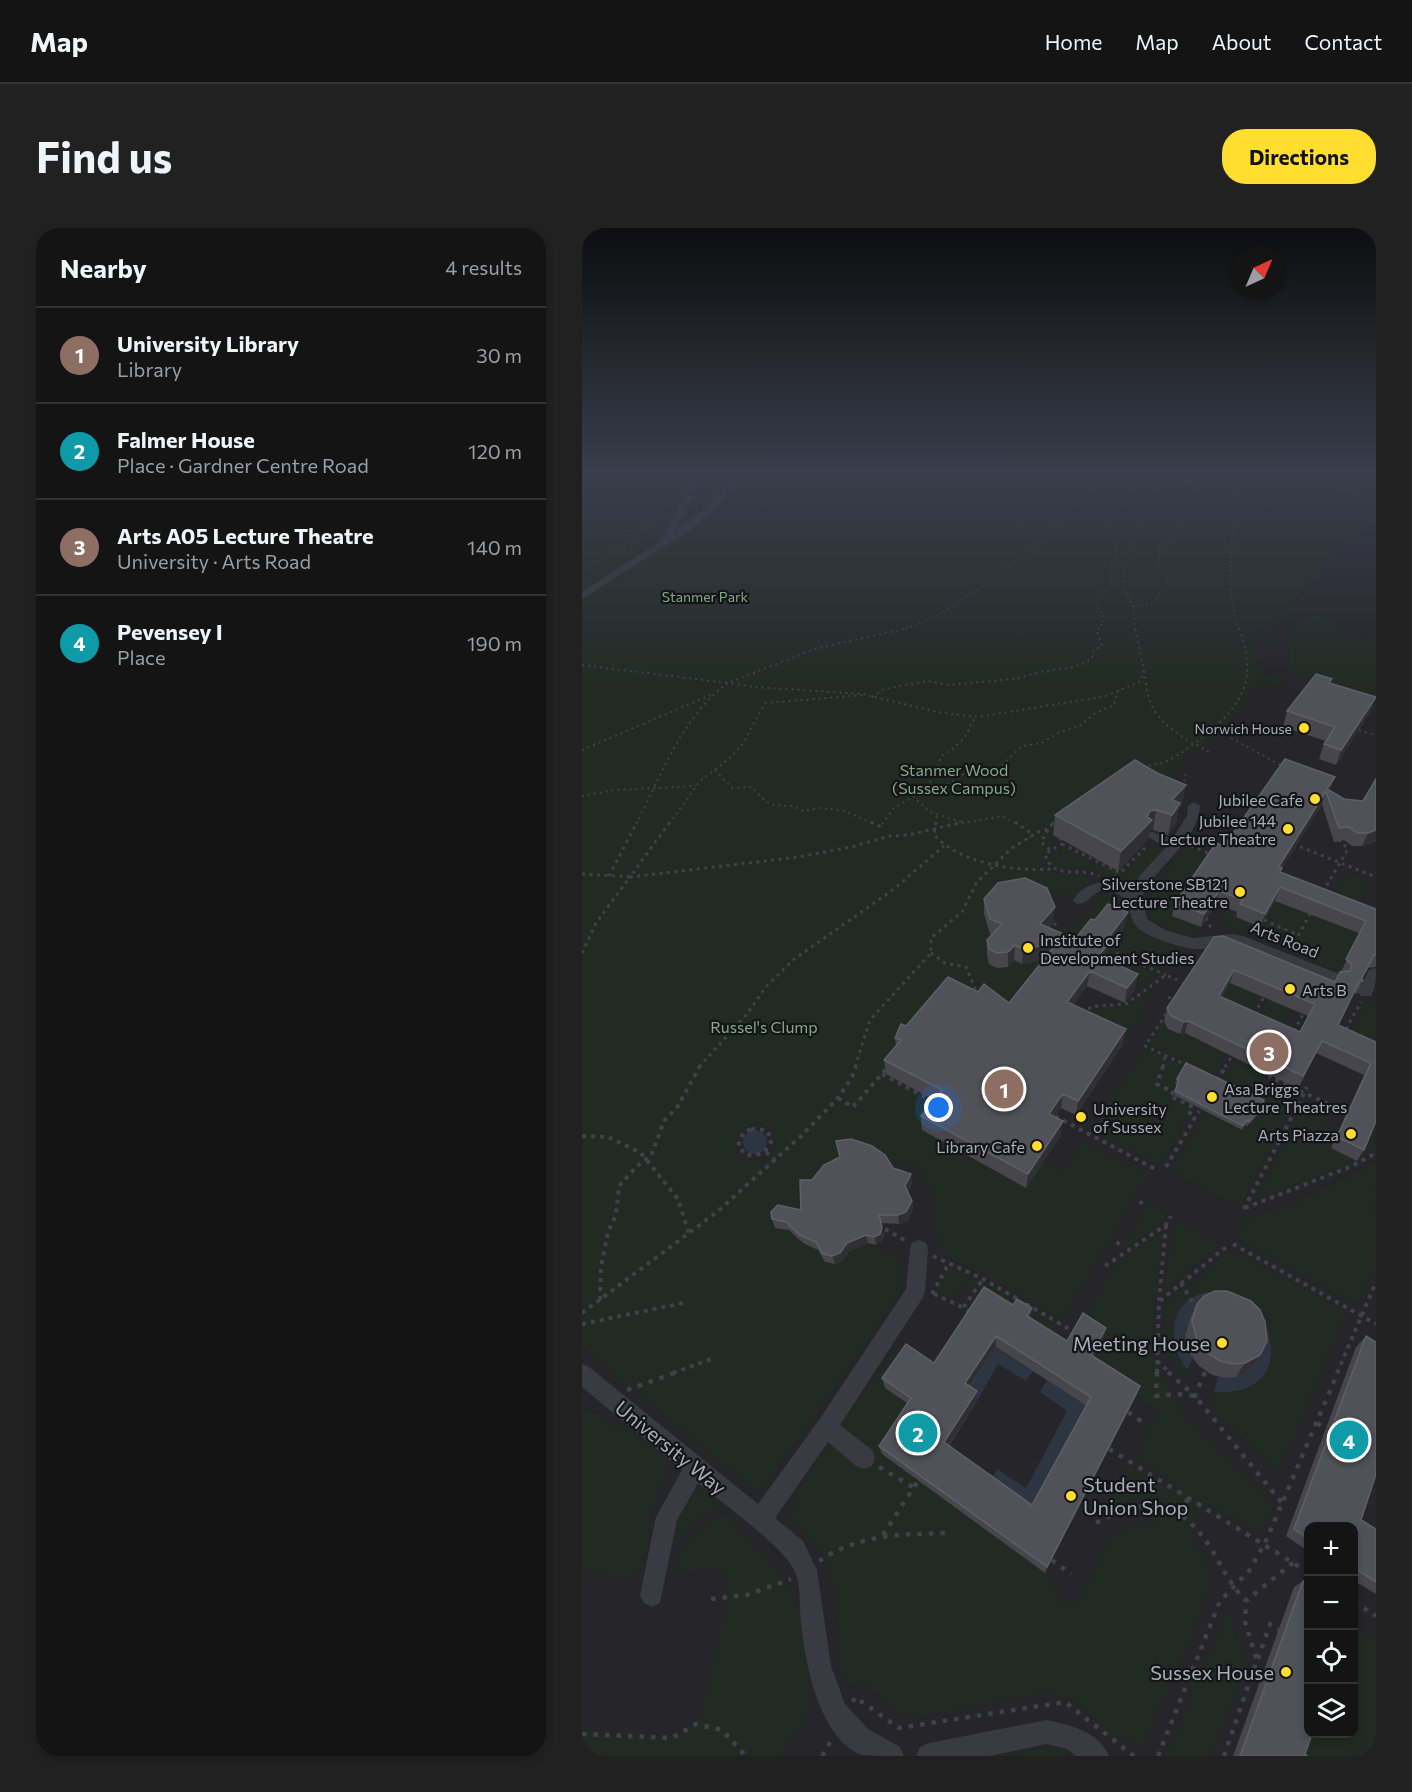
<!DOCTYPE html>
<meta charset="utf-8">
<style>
body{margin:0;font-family:Commissioner,sans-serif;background:#212122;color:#f1f3f6}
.controls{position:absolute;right:18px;bottom:18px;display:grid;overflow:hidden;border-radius:12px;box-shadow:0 3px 9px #0003}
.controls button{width:54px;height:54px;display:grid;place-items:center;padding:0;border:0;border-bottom:2px solid #333334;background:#141415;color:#f1f3f6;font:30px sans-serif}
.compass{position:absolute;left:650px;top:18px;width:54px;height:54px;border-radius:50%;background:#141415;box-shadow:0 3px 9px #0003;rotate:44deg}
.you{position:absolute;left:357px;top:880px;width:21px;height:21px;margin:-15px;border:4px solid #fff;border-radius:50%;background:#1a73e8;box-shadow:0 0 0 9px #1a73e833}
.badge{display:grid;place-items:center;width:39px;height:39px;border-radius:50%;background:#ffde2f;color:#fff;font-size:20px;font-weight:700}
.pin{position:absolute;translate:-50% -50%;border:3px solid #fff;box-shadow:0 2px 6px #0006}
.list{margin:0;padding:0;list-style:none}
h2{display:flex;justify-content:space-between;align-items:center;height:78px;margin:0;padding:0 24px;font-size:26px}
h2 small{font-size:20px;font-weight:400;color:#9d9ea0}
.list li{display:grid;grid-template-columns:39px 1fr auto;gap:18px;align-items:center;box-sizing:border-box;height:96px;padding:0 24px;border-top:2px solid #333334}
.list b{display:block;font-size:22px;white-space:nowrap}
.list p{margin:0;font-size:20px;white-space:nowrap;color:#9d9ea0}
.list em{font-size:20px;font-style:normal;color:#9d9ea0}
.icon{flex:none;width:33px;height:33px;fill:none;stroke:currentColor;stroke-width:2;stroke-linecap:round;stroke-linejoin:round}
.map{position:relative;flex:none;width:794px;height:1528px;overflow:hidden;border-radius:24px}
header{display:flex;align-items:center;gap:36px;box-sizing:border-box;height:84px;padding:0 30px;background:#141415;border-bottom:2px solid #333334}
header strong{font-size:28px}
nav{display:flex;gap:33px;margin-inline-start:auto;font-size:21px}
.intro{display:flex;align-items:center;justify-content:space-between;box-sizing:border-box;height:144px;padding:0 36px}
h1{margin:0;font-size:42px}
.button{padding:15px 27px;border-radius:24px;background:#ffde2f;color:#111;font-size:21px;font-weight:700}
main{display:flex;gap:36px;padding:0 36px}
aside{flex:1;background:#141415;border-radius:24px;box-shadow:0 3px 9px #0003}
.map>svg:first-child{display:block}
.built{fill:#262529;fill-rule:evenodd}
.green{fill:#212b24;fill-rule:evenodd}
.water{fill:#2e3542}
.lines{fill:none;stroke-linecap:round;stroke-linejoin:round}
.path-far4{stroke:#404149;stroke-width:1.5;stroke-dasharray:1.5 3;stroke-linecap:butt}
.path-far3{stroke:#404149;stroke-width:2;stroke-dasharray:2 4;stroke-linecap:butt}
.path-far2{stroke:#404149;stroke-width:3;stroke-dasharray:3 4.5;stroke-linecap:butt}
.path-far1{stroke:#404149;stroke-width:4;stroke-dasharray:4 5;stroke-linecap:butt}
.path{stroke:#404149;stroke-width:4.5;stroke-dasharray:4.5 7;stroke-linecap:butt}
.minor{fill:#3a3a42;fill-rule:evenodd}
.wall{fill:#47464c;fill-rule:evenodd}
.shaded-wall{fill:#303034}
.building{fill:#515159;stroke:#5f5f68;stroke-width:1.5;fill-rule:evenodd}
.poi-dot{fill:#ffde2f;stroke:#151417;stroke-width:2}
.labels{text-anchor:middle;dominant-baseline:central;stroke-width:4.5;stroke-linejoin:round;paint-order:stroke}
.far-park-label{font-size:14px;fill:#81a98a;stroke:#151417}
.far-poi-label{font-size:14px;fill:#abadbd;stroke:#151417;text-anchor:end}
.park-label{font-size:16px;fill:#81a98a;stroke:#151417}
.poi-label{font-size:16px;fill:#abadbd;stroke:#151417;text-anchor:end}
.street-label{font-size:16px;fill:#abadbd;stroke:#151417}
.near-poi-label{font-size:20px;fill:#abadbd;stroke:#151417;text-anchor:end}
.near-street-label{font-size:20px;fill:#abadbd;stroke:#151417}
</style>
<header>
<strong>Map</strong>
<nav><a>Home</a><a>Map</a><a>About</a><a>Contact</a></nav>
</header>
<div class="intro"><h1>Find us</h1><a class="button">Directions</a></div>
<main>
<aside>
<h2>Nearby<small>4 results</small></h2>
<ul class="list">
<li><span class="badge" style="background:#8d6e63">1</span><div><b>University Library</b><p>Library</p></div><em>30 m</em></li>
<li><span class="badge" style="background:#0f9aa8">2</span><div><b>Falmer House</b><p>Place · Gardner Centre Road</p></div><em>120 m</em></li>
<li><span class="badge" style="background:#8d6e63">3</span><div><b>Arts A05 Lecture Theatre</b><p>University · Arts Road</p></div><em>140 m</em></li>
<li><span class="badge" style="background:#0f9aa8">4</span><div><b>Pevensey I</b><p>Place</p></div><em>190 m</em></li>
</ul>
</aside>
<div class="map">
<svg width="794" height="1528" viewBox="0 0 794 1528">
<rect width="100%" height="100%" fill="#1a1a1c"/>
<path class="built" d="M794,246V1528H0V1053L151,921L152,910L161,901L173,896L186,899L641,407ZM726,1298H772V1506H726Z"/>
<path class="green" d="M0,246H794V295L761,315L685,405L664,402L677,444L704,452L700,460L676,455C657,494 623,517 588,541L595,545L585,552L472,607L469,613L471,619L461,627L466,641C482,651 493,640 511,652L492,669L476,662L427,715L426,739L432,732H451L466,739L426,792L305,846L360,876L444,959L462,933L481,943L501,913L565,947L481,1092L403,1046L365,1029L364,1022L356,1008L353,972L339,943L330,935L261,940L222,985L192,992V997L197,1002L206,1001L221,1015L240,1023L241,1031L248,1036L260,1033L266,1023L286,1015L318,1030V1066L184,1257L177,1262L169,1260L0,1119ZM173,896L190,901L194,916L182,930L163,932L153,925L152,910L161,901Z
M730,387L743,389L766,414L794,411V481C772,473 753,461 732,452C722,448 715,448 706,441L709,401Z
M572,614L580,620V624L550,660C537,663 523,654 517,643L523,639L540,646Z
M603,617L631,629L590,687L619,699L610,710L572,693L568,669Z
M482,618L519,639V641L516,643C510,642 505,640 500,640C486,640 476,646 466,633V628Z
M767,647L787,654L773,682L748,672L762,649L765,650Z
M527,665C550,671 552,679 558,700L595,717L592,723L587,721L574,741L533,724L523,736L495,735L465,715L480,698L488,702L520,666Z
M686,670L778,706L759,743L643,697L640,688L645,680L657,685L654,689L678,699Z
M535,729L575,746L560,758L548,753L521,747Z
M582,754L541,816L493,793L500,785L549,777Z
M648,755L678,768L663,794L633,781Z
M686,771L707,780L692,807L672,798Z
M784,772L794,776V829L763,815Z
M582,793L645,826L632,848L566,816Z
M563,820L580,828L581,832L573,857L588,864L586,869L604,878L601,884L607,887L579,937L509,901Z
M584,830L601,839L592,862L577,855Z
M654,830L685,844L681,853L714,869L707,884L641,853Z
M724,873L743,882L737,896L756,905L749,921L789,900L794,902V921L775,933L674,971Z
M682,877L704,888L658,978L590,943L626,879L630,882L628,887L659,902L678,885Z
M794,935L793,1040L775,1077L654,1009L663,992L703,980Z
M566,976L585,986L580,994L539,1024Z
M596,993L639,1016L582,1064L592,1001Z
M580,1003L568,1127L605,1190L692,1275L681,1306L623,1274L609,1311C624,1331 633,1341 626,1367L559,1522L538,1506L534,1511L493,1474L466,1463L369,1484L321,1488L294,1462L265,1453L257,1440L253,1362L240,1320L210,1293L209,1284L218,1266L215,1263L245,1219H255L262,1191L314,1120L325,1126L342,1187L300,1226L463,1345L483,1377H490L497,1371L527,1313L548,1299L577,1294L586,1274C565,1267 542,1271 522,1284L547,1238L591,1265L595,1256L554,1229L577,1182L506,1138L498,1097L532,1037Z
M648,1021L764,1084L697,1245L628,1180L632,1164C663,1166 686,1158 687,1124C688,1115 688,1104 682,1096C677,1090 643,1067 636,1064C632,1063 626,1065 622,1065L592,1111L598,1132L605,1142L603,1150L584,1123L582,1080Z
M367,1038L397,1052L389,1063L380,1058L370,1073L355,1062Z
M402,1054L474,1097L471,1100L475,1102L468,1114L394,1066Z
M0,1184L17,1186L36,1202L42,1197L83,1229C86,1253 75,1258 70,1278C62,1306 71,1326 49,1349H32L0,1340Z
M114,1261L123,1263L140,1277L114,1293L90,1318V1295L103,1266Z
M143,1288C165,1310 189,1330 205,1356C224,1387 232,1455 222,1490C218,1505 206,1517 197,1528H0V1506L90,1510L114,1496L121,1481L148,1364C144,1328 116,1343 90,1347C96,1322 117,1295 143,1288Z
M645,1384L664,1438L628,1528H585Z
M772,1398L794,1414V1528H714L726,1506H772Z
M491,1515L484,1528H422Z"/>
<path class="water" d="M161 914a12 12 0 1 1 24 0a12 12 0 1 1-24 0Z
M636,1064C648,1073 674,1086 682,1097C687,1103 688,1112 689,1119C691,1155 663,1166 632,1164L636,1149C655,1152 668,1145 675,1128L611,1087C601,1101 602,1116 611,1131L605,1142C582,1110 588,1063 636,1064Z
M413,1119L451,1143L444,1153L416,1136L395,1173L383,1165Z
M465,1152L507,1179L449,1285L408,1254L415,1241L444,1260L485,1183L458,1164Z"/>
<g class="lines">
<path class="path-far4" d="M688,246L794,272
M164,253L326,246
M0,303L51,308
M0,342C31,325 72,303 88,269C91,262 92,253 94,246
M551,378L572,376L586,352L576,338L577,319L593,310L599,298L597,296L601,285L598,281L601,273L617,262L605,254L580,248
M320,401C380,388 484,291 529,246
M516,401L520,396L521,386L516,380V367L528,358L530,349L528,343L533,330L536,308L526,301C527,278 555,266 565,246
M553,401L551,378L541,358L543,336L552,325L550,312L581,246
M657,401C640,353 652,296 660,246"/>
<path class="path-far3" d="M0,437L146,455L233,421L326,400
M562,443C564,452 564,462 567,471C576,498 606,513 630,525
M290,469L302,461L346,453L366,457L433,451L457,444L493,439L510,431L511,423L520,418L515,403L517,400
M777,502L794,507
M649,510L702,539
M0,522L131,466
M561,540C568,536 576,537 583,534C597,528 610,517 622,508C663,475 675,451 657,400
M133,542L150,560L170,559L183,573L192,577L211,578L221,583L239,580L263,583L292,596
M598,558L604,550L603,544
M0,568L33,562L114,558
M379,594L348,584L335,572L354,546L359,528C371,522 388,508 389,494L395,490
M54,596C79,548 101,487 146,455L172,459L280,466L356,484L396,489L524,468L559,453L562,442L553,400
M87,596L118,553L148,530L160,517L183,475L281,467
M300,596L312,580L333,568L370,554L382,546L416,541L440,518L460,515L476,505L498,498L512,486L532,477L536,462
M354,596L355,586
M374,596L421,588L435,596
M470,596L475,590"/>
<path class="path-far2" d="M289,594L298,598L301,594
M354,594L352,607C378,635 432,644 469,641
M433,594L447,604L448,610
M466,602L459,614L468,622
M480,610L477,612L480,616L463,626C471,654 496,638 517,648
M613,611L635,619
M480,616L538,645L566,617
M711,616L794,649
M609,618L631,627
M0,646L48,649L88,594
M27,648L55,594
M741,664L766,621L756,611
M624,690L630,702
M682,692L716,707
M467,703L474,695
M709,721L728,686
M0,725L14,695L48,649L217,629L273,618L307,608L326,607L381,594
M349,725L363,735L384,739L395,765
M525,737L534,725L584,747
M586,769L593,773
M499,783L515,778L544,776L584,747L595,752
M584,786L563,818L606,838
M672,786L682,769
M764,801L779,774
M712,803L721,786
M117,839L165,786L183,760L211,732L312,661L362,618
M273,839L288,792L349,725V710L380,684L395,654L430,620L456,604L466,601L472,594
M581,839L583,832L581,827
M643,839L650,828"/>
<path class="path-far1" d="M581,838L575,856L591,864L588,868L609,878L606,884L614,888
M300,846L354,875
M689,846L688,849L722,865L725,859
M635,853L644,838
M256,870L271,879L305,840
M679,874L710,888
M473,888L573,941
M169,901L184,902L190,912C183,925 179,928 164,927L156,918L161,905Z
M0,908L26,909L59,925L96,971L107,1006
M184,924L193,932
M584,939L617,883
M558,976L560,973
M663,980L770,938L794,925
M662,981L722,865L765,884
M303,1001L324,1013
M651,1016L794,1096
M535,1017L538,1012
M351,1028L401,1051L439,1073
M523,1038L584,997L589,988
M599,1055L615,1082
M350,1066L367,1035
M352,1066L380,1079
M18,1072L19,1038L26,1004L34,987L37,958L55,938L69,928L82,893L96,878L118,838
M578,1073L644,1019
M444,1076L487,1101
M388,1084L381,1080L401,1051
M0,1085L135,984L219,908L256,870L270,849L274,838
M0,1096L101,1075
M575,1133L588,1145
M91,1145L129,1131
M575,1145L577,1074L584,997
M755,1145L794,1054"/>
<path class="path" d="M575,1144L574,1168L596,1166L613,1168L700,1275
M586,1144L613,1168L623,1144
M45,1162L95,1144
M546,1184L562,1195
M735,1195L744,1201
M527,1221L726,1344
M297,1239L331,1259
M599,1285L607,1268
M514,1295C561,1268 597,1270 628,1319C640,1338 648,1357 664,1373
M301,1307L336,1253
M470,1332L489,1346
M237,1333C277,1306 321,1306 367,1305
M129,1371L165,1367L209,1351
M772,1374L794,1388
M676,1431L688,1396L697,1402
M271,1474L273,1469L317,1500L483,1474L552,1528
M0,1506L90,1510L114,1496L140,1502L164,1528
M240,1528L250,1511
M576,1528L638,1373L667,1343L683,1315L756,1144
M642,1528L675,1432L663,1394L664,1373L712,1334"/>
<path class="minor" d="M115,246H123L92,304L127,277L154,246H162L133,281L108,302L0,371V364L79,313Z
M612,574L618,578C616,615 574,636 560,669L565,691L583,702L611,710L649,706L661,708L760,747L762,751L760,755H750L660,718C646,715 633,721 618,721C603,722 566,710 555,699C549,692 547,681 546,672C540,669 531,662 523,662C510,662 507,679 493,675L491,672C506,650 528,651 549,662L560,645L584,619L564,608L565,605L570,604L590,611L605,588L606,578Z
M792,740L794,741C794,751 794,759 789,768H779L776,764L787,742Z
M337,1012L344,1015L346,1021L343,1064L340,1071L258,1197L290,1222L293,1230L290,1238L282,1241L274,1238L246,1214L193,1290L221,1313L235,1342L249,1438L263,1476L286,1501L318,1519L322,1528C310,1528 291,1528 280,1527C237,1511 223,1434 219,1395C217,1377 220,1356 211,1340C199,1317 139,1274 116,1255L95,1292L78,1375L70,1379L62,1375L58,1367L74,1289L100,1242L0,1159V1136L7,1139L176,1276L237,1192L324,1061L328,1021L330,1015Z
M464,1492C488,1497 516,1503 527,1528H494L485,1521L464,1516L408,1528H334L338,1519L347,1515Z"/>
</g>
<path class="wall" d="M749,455L794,469L788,484L754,537L737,531L742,516L744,513L701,499L705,483Z
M703,531L748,563L794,613L780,618H770L762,612L752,614L740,576L700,640L698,645L794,681V739L786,740L780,751L781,753L775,766L772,765L756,797L794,814L782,922L775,933L749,920L782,847L734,825L716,861L603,805L598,806L586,801L582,793L585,780L632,709L753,754L759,744L777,705L693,673L678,699L654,689L655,684L634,676L619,699L590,688L593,675L642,618ZM648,755L726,788L718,804L640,769Z
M600,577L597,579L594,595L586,607L571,602H568L566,612L536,643L471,607L473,587Z
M402,671L471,694L467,700L493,711L513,692L543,699L522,728L521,731L553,761L543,775L505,758L491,777L541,816L494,887L479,880L473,888V889L479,907L444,960L340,902L339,888L352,872L304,846L302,832L314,818L313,810L324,798L396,764L427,775L461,732L440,736L432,732L426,739L415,740L407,736L405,727V712L410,707L408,706L402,686Z
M595,851L680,877L674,889L665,898L662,897L660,902L592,867L595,857L593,856Z
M258,929L311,940L330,955L326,964L330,973L331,981L326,993L317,996L299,995L302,1008L299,1014L294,1017L286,1015L267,1023L261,1033L253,1036L243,1034L236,1022L221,1015L207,1002L193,1000L190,991L219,982L230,952Z
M615,1076L678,1127L669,1141L654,1149L643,1150L630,1147L617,1138L608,1126L603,1108L608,1091Z
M449,1090L485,1113L524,1100L521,1111L511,1129L558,1158L554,1168L463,1345L300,1226L297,1218L325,1175L303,1160L300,1150L352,1135ZM414,1119L505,1178L450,1277L367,1218L395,1173V1163L388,1159Z
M784,1108L779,1292L794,1301V1366L771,1352V1299H726V1323L704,1308L774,1119Z
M721,1353L723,1526L725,1528H651L712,1359Z"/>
<path class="shaded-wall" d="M794,469L788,484L754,537L759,522Z
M753,549L749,562L746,566L745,563Z
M604,557L600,577L597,579L594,595L586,607L590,587V572Z
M744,563L740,576L693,652L697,638Z
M574,582L571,602H568L566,612L536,643L539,623L565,589L568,583Z
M794,602V613L780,618L786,605Z
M698,659L693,673L678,699L683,686Z
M637,663L634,676L619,699L622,686Z
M473,679L471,694L457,711L458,696Z
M546,684L543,699L522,728L521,735L516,728L520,718Z
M475,715L474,730L440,736L441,721Z
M433,717L432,732L426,739V724Z
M652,742L648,755L633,781L637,768Z
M508,743L505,758L483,788L485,774Z
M556,746L553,761L543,775L545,760Z
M606,793L603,805L598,806L602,794Z
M544,801L541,816L494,887L496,873Z
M481,866L479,880L466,900L467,886Z
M680,877L674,889L665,898L667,894Z
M481,893L479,907L444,960L446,946Z
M329,946L330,955L324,967L323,958Z
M330,973L331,981L326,993L317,996L316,987Z
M300,999L302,1008L299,1014L294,1017L292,1009Z
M284,1007L286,1015L267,1023L261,1033L253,1036L250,1028L265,1015Z
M450,1080L449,1091L445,1088Z
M524,1100L521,1111L506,1138L509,1127Z
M414,1108V1119L383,1165V1155Z
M678,1127L669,1141L654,1149L663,1135Z
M558,1158L554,1168L463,1345L465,1339Z
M395,1163V1173L363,1223L362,1214Z"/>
<path class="building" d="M734,446L750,451L747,455L794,469L759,522L742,516L753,499L705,483Z
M703,531L753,549L745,561L762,571L781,573L794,551V602L786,605H775L767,599L757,600L744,563L697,638L700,640L698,644L794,681V727H792L780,750L781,753L778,752L756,797L794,814V893L782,922L755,909L789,835L740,813L721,848L606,793L602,794L589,788L585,780L632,709L641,708L753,754L758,744L768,743L770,737L764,731L784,693L698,659L683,686L658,676L661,672L637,663L622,686L593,675L634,615L642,618ZM652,742L733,776L718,804L637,768Z
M553,532L575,545L604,557L590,572L598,575L590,587L574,582L568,583L565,589L570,592L539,623L473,587Z
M443,650L465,660L473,679L458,696L493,711L509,691L513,692L526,676L546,684L520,718L523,720L516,728L556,746L545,760L508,743L485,774L544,801L496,873L481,866L475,874L467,886L481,893L446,946L339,888L360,862L302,832L319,812L313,810L319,796L324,798L366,749L396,764L402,756L427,775L475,715L441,721L433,717L426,724L415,725L407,721L405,712L420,696L408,691L402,671L416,655Z
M604,835L682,872L675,885L667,894L664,892L661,898L593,863L597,852L595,851Z
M269,911L290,918L303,927L311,940L329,946L323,958L330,973L324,984L316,987H297L300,999L298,1006L292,1009L284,1007L265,1015L258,1025L250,1028L241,1026L234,1014L218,1007L204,994L190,991L189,984L196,977L219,982L218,952H230L242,937L258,929L254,913Z
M402,1059L431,1077L435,1071L450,1080L445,1088L485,1113L501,1085L524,1100L509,1127L558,1158L465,1339L297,1218L329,1170L300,1150L324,1116L352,1135ZM414,1108L509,1169L450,1277L362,1214L395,1163L383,1155Z
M633,1063H645L669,1073L678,1082L683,1094L685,1113L678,1127L663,1135L651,1136L638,1133L624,1124L615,1112L610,1093L615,1076L622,1068Z
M784,1108L794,1114V1246L779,1292L794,1301V1354L771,1339V1299H726V1311L712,1301Z
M721,1353L726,1357V1506H730L723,1526L725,1528H658Z"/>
<linearGradient id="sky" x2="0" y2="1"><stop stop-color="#0e0e0f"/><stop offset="0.53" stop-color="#383e4b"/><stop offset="1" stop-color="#383e4b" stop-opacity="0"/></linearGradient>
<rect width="794" height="460" fill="url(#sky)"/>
<g class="poi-dot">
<circle cx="722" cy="500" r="6"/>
<circle cx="733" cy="571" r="6"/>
<circle cx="706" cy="601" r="6"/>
<circle cx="658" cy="664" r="6"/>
<circle cx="446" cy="720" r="6"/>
<circle cx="708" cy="761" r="6"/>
<circle cx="630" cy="869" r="6"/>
<circle cx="499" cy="889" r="6"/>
<circle cx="769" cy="906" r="6"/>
<circle cx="455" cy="918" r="6"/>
<circle cx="640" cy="1115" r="6"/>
<circle cx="489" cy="1268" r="6"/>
<circle cx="704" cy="1444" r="6"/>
</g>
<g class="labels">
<g class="far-park-label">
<text x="123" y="368">Stanmer Park</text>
</g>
<g class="far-poi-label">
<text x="710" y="500">Norwich House</text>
</g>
<g class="park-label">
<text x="372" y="541">Stanmer Wood<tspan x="372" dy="18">(Sussex Campus)</tspan></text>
<text x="182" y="798">Russel's Clump</text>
</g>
<g class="poi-label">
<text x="721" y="571">Jubilee Cafe</text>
<text x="694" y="592">Jubilee 144<tspan x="694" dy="18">Lecture Theatre</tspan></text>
<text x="646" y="655">Silverstone SB121<tspan x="646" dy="18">Lecture Theatre</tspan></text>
<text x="458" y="711" text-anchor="start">Institute of<tspan x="458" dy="18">Development Studies</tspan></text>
<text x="720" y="761" text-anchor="start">Arts B</text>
<text x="642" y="860" text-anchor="start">Asa Briggs<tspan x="642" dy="18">Lecture Theatres</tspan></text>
<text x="511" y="880" text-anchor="start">University<tspan x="511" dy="18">of Sussex</tspan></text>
<text x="757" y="906">Arts Piazza</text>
<text x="443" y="918">Library Cafe</text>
</g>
<g class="street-label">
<text transform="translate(703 711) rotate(22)">Arts Road</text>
</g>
<g class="near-poi-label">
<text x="628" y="1115">Meeting House</text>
<text x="501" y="1256" text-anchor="start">Student<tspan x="501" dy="23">Union Shop</tspan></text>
<text x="692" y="1444">Sussex House</text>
</g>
<g class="near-street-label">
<text transform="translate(89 1219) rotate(39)">University Way</text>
</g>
</g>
</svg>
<div class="controls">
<button>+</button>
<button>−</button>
<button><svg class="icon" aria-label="locate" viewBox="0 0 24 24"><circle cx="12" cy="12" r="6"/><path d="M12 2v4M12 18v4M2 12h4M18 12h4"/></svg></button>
<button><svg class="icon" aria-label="layers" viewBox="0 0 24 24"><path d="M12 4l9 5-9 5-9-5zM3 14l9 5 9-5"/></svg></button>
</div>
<svg class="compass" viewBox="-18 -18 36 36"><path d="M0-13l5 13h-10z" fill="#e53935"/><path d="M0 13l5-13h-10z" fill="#9d9ea0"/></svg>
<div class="you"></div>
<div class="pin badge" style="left:422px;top:861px;background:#8d6e63">1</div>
<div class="pin badge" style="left:336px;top:1205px;background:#0f9aa8">2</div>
<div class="pin badge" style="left:687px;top:824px;background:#8d6e63">3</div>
<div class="pin badge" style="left:767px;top:1212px;background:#0f9aa8">4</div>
</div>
</main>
